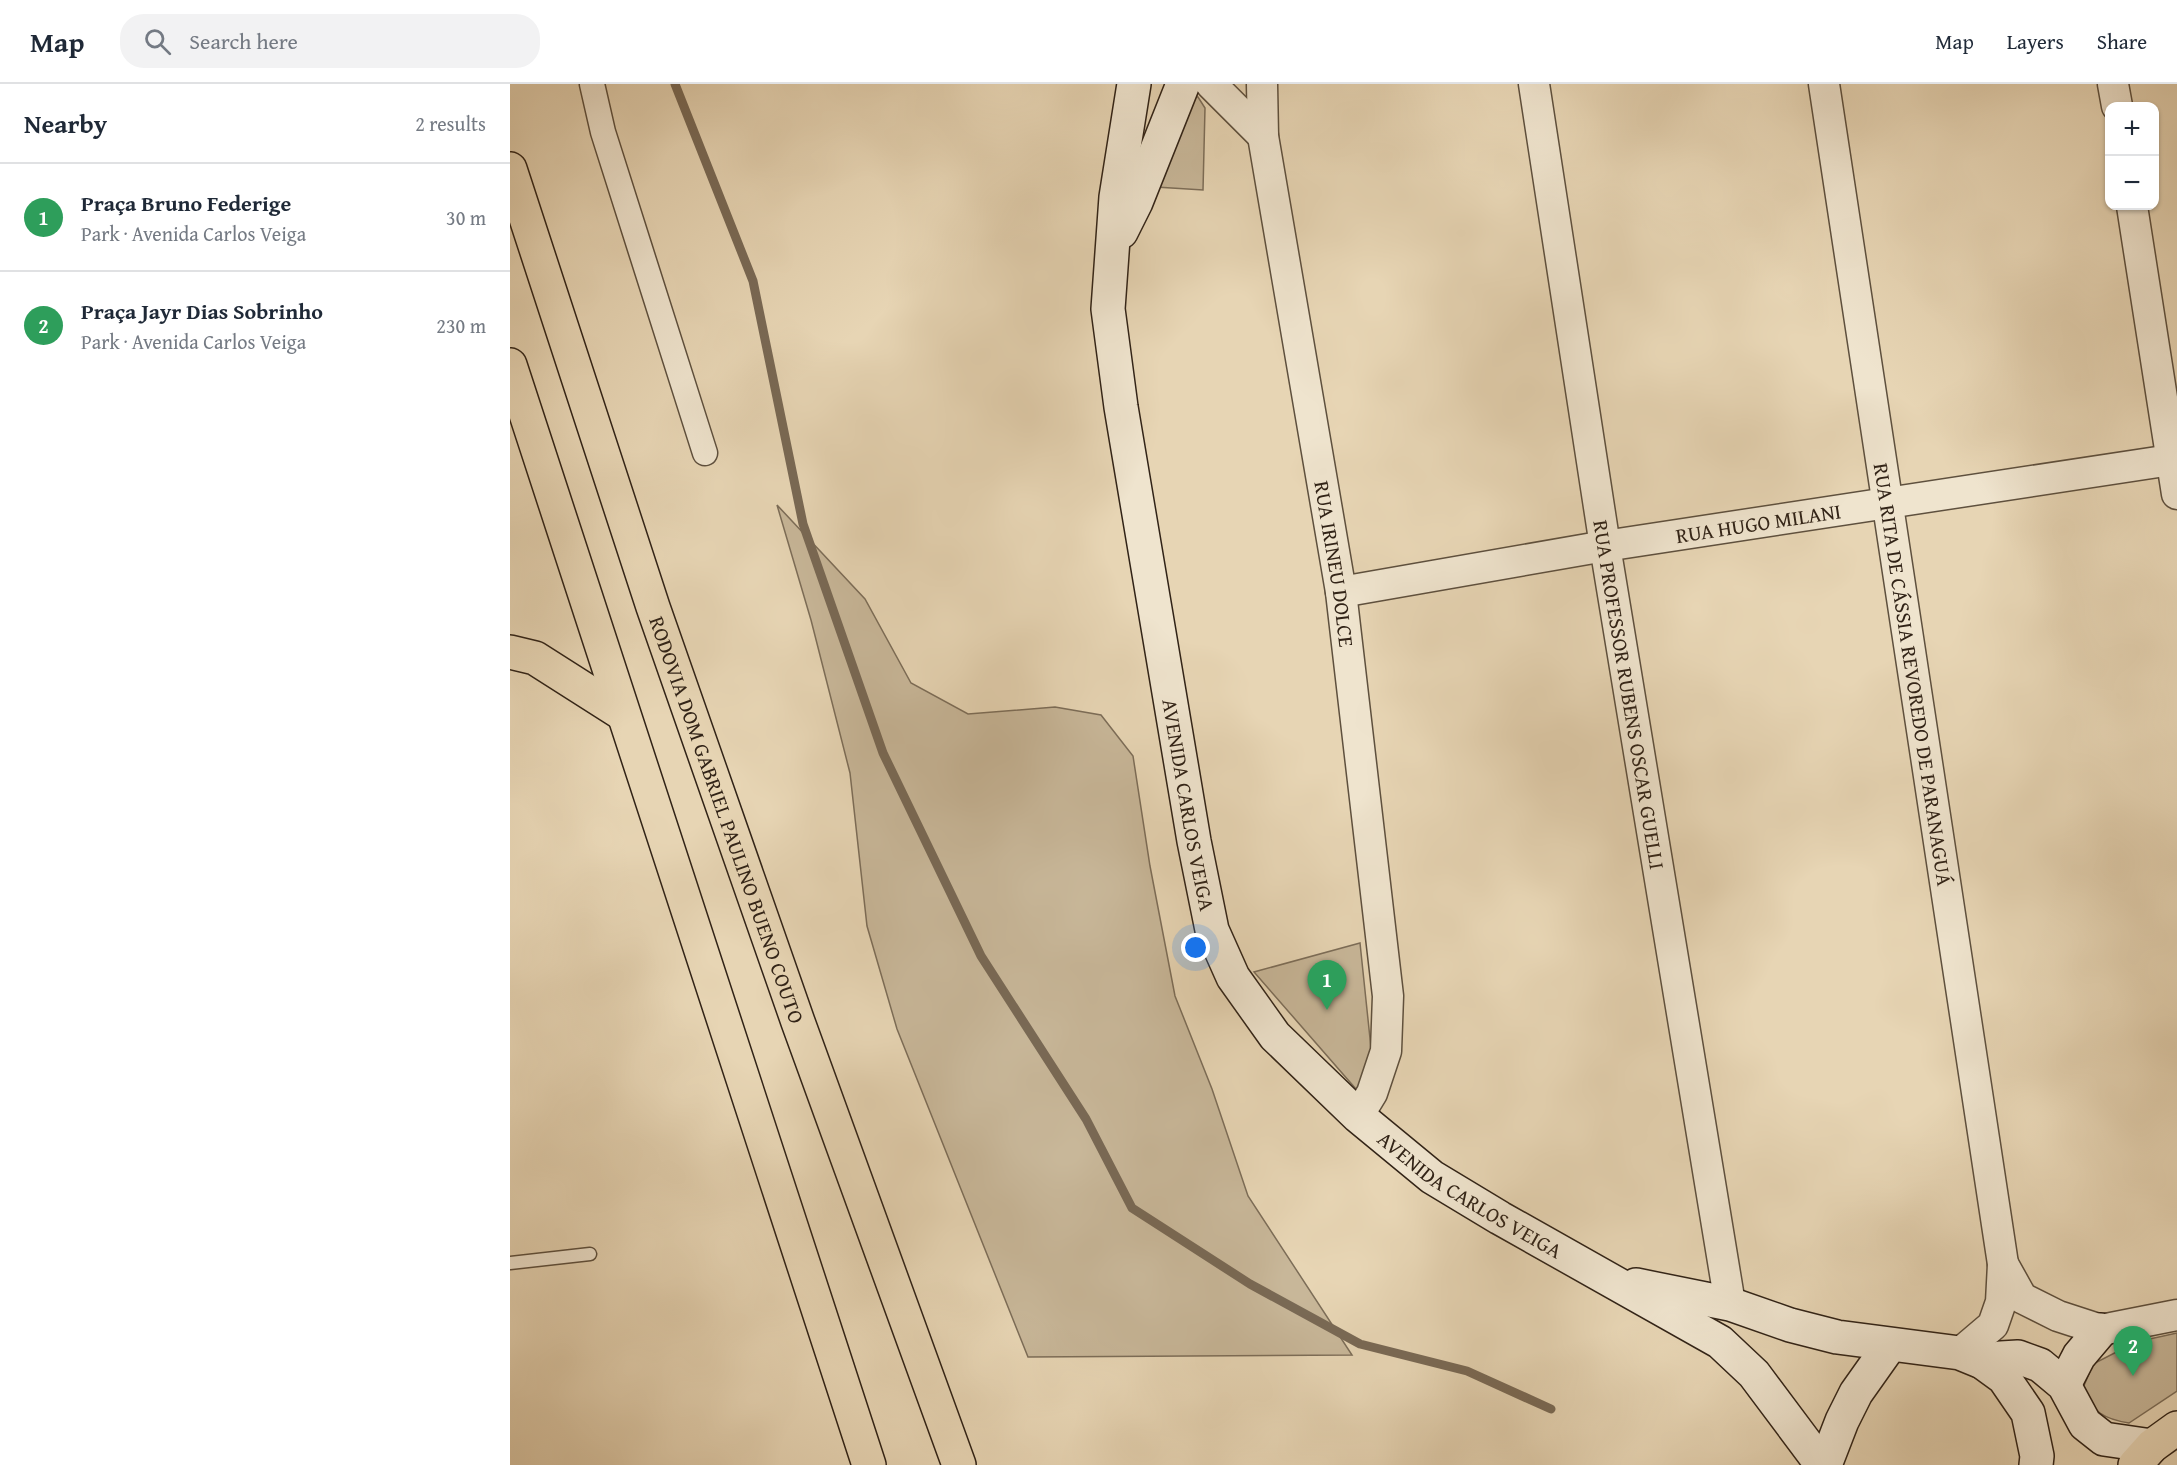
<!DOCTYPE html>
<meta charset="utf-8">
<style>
body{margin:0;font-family:"Gentium Book Plus",serif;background:#f2f2f3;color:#1f2937}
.controls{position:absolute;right:18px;top:18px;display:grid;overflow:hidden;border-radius:12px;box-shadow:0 2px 4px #0004}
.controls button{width:54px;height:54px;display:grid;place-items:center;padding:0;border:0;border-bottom:2px solid #e0e1e3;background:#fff;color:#1f2937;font:30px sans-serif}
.you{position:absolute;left:686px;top:864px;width:21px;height:21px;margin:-15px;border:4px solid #fff;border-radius:50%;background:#1a73e8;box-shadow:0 0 0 9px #1a73e833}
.badge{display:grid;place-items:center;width:39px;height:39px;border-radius:50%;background:#8f2418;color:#fff;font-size:20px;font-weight:700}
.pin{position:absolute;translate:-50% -50px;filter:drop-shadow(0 2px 3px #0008)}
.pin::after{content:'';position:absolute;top:32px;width:21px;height:18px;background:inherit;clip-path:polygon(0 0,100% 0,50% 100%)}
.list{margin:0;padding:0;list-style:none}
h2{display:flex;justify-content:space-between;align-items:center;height:78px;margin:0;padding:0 24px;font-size:26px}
h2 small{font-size:20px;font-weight:400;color:#747a83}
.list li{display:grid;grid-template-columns:39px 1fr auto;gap:18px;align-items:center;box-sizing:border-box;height:108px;padding:0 24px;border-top:2px solid #e0e1e3}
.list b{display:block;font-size:22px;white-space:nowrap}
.list p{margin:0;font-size:20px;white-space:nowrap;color:#747a83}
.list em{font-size:20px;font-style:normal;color:#747a83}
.icon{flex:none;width:33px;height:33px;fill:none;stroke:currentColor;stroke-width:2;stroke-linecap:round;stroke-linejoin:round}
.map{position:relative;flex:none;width:1667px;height:1381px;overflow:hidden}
header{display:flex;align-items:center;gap:36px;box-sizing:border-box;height:84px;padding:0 30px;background:#fff;border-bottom:2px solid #e0e1e3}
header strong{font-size:28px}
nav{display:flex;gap:33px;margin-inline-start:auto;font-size:21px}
.search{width:420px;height:54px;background:#f2f2f3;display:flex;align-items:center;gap:15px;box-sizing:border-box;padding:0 21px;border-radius:24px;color:#747a83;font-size:22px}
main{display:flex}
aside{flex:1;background:#fff}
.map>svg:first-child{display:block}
.green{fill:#c8b799;stroke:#7c6d58;stroke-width:1.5}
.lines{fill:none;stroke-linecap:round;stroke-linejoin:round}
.stream{stroke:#796955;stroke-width:9}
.service-casing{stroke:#5e503e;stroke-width:15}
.minor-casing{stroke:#5e503e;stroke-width:27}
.tertiary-casing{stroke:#5e503e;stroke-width:33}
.secondary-casing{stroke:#312317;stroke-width:36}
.primary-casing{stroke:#312317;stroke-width:36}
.motorway-casing{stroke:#312317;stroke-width:36}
.service{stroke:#efe4ce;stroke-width:12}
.minor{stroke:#efe4ce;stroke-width:24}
.tertiary{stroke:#efe4ce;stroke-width:30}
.secondary{stroke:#efe4ce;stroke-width:33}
.primary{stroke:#e7d5b4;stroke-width:33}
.motorway{stroke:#e7d5b4;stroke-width:33}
.labels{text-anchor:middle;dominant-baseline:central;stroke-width:4.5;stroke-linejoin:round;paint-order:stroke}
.street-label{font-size:21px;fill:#312317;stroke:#efe4ce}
</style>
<header>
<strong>Map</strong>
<div class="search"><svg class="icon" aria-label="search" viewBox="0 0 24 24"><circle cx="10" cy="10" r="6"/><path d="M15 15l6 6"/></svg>Search here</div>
<nav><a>Map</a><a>Layers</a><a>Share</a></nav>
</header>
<main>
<aside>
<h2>Nearby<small>2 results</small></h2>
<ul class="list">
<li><span class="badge" style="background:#2e9e5b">1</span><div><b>Praça Bruno Federige</b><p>Park · Avenida Carlos Veiga</p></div><em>30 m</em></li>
<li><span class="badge" style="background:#2e9e5b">2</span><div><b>Praça Jayr Dias Sobrinho</b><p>Park · Avenida Carlos Veiga</p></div><em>230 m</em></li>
</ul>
</aside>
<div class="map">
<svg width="1667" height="1381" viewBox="0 0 1667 1381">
<rect width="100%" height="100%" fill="#e7d5b4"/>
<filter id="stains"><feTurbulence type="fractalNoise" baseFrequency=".00333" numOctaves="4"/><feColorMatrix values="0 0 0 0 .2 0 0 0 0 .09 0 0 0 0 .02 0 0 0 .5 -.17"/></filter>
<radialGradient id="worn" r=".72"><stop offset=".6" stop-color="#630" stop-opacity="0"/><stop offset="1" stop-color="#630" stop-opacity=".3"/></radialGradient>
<path class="green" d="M676,12L688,13L695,24L693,106L646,103Z
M267,421L355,515L401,599L458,630L545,623L591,631L623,672L640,782L665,912L702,1005L738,1112L842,1271L518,1273L387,945L357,842L340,689L301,536Z
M850,859L861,964L856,994L846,1005L744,888Z
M1667,1249V1307L1619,1339C1594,1335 1582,1328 1573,1304L1583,1280L1626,1258Z"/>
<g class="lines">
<path class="stream" d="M165,0L243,197L293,440L373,669L471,872L576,1035L622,1124L740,1200L850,1260L957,1287L1041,1325"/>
<defs>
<path id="service" d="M0,1179L80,1170"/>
<path id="minor" d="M82,0L93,48L195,369"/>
<g id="tertiary">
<path d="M701,0L753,52"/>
<path id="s1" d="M752,0L753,52L831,508L878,912L876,967L862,1009L848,1032"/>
<path id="s2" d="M1024,0L1095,462L1220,1220"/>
<path id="s3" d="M1314,0L1493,1180L1491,1218L1483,1241L1450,1269"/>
<path d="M1603,0L1607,22"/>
<path d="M1622,122L1667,410"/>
<path id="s4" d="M831,508L1095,462L1667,375"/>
<path d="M1493,1180L1512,1214L1548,1232L1591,1246L1667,1231"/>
</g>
<g id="secondary">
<path id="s5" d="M624,0L606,113L598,225L611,323L684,757L702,846L723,893L765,952L848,1032L922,1093L990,1134L1210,1258L1244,1290L1312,1381"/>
<path d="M611,148L626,118L673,0"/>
<path d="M1126,1201L1220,1220L1280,1241L1327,1253L1450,1269L1472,1278L1494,1294L1518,1329L1527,1372L1526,1381"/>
<path d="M1472,1278L1491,1274L1508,1273L1530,1281L1554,1301L1575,1340L1594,1355L1642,1362"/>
<path d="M1554,1301L1569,1272L1591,1246"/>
<path d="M1315,1381L1332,1337L1346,1309L1380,1261"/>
</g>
<path id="primary" d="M1625,1381L1642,1362L1667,1344"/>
<g id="motorway">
<path id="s6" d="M0,85L143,523L288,938L449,1381"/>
<path d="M0,281L359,1381"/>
<path d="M0,568L25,574L113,630"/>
</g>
</defs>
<use href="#service" class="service-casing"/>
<use href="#minor" class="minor-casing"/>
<use href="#tertiary" class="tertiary-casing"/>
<use href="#secondary" class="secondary-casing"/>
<use href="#primary" class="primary-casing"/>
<use href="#motorway" class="motorway-casing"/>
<use href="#service" class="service"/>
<use href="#minor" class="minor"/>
<use href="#tertiary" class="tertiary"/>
<use href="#secondary" class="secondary"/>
<use href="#primary" class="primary"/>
<use href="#motorway" class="motorway"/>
</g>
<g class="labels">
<g class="street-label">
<text stroke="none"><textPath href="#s4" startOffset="423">RUA HUGO MILANI</textPath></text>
<text stroke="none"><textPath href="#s1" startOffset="486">RUA IRINEU DOLCE</textPath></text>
<text stroke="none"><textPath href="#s3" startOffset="597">RUA RITA DE CÁSSIA REVOREDO DE PARANAGUÁ</textPath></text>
<text stroke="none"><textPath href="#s2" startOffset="618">RUA PROFESSOR RUBENS OSCAR GUELLI</textPath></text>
<text stroke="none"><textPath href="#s5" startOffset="729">AVENIDA CARLOS VEIGA</textPath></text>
<text stroke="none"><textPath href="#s6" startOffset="686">RODOVIA DOM GABRIEL PAULINO BUENO COUTO</textPath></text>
<text stroke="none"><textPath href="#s5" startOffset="1233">AVENIDA CARLOS VEIGA</textPath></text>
</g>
</g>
<rect width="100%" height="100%" filter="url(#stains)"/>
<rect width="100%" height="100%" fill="url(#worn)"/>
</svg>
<div class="controls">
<button>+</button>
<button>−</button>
</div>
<div class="you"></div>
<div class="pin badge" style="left:817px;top:926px;background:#2e9e5b">1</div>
<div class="pin badge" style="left:1623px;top:1292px;background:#2e9e5b">2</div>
</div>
</main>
